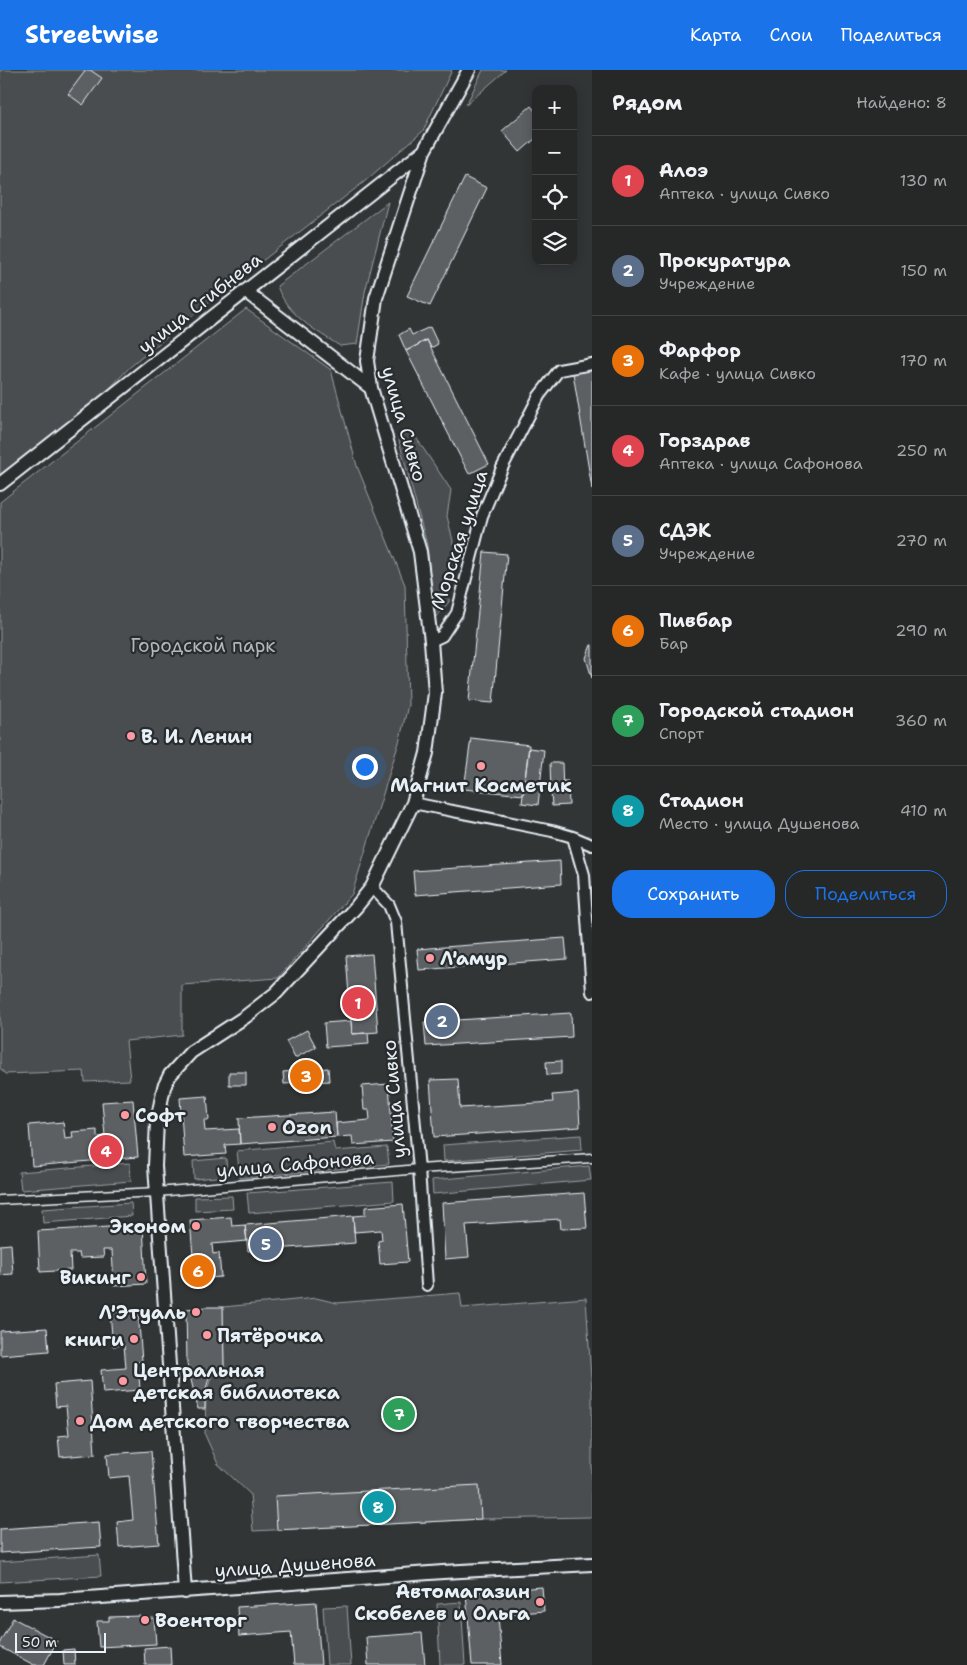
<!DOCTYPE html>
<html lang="ru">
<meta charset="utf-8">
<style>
body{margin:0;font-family:"Shantell Sans",sans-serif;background:#2e3030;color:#f1f3f6}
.controls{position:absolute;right:15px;top:15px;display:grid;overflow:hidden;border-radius:10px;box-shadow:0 2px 12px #0003}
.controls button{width:45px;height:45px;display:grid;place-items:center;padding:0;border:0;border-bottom:1px solid #424445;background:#262828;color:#f1f3f6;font:25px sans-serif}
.scale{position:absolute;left:15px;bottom:12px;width:91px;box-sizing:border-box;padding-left:5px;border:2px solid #e8f1f8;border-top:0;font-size:14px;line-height:18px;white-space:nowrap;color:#e8f1f8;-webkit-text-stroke:4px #2a2d2e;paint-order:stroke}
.you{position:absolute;left:364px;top:696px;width:18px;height:18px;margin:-12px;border:4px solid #fff;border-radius:50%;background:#1a73e8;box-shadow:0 0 0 8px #1a73e833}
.badge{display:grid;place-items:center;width:32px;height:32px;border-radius:50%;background:#1a73e8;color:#fff;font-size:16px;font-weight:700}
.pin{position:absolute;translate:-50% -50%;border:2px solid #fff;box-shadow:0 1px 5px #0006}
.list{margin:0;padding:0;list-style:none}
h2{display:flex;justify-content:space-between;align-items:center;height:65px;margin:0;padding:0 20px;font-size:21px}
h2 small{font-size:16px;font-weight:400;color:#a4a6a8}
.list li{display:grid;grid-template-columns:32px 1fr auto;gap:15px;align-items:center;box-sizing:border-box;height:90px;padding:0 20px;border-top:1px solid #424445}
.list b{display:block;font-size:19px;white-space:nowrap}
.list p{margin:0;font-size:16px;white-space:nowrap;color:#a4a6a8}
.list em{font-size:16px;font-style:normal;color:#a4a6a8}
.actions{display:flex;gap:10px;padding:15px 20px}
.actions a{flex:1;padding:11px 0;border:1px solid #1a73e8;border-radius:20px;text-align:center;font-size:18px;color:#1a73e8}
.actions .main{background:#1a73e8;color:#fff}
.icon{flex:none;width:28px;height:28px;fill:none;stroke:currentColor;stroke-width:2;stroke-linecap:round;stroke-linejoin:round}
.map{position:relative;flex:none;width:592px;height:1595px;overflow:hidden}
header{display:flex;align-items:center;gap:30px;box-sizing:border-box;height:70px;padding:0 25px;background:#1a73e8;color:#fff}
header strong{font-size:24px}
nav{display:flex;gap:28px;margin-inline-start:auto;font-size:18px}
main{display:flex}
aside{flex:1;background:#262828}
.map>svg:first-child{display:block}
.green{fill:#494d4f;stroke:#989fa4}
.building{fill:#5c6063;stroke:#e8f1f8}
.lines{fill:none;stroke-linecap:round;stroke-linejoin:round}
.pedestrian-casing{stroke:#e8f1f8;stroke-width:11}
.minor-casing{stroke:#e8f1f8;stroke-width:14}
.tertiary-casing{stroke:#e8f1f8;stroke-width:16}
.pedestrian{stroke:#2a2d2e;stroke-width:8}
.minor{stroke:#2a2d2e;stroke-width:10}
.tertiary{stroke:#2a2d2e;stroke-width:12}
.poi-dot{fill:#ff9aa2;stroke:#2a2d2e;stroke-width:2}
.labels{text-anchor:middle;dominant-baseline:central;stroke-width:4.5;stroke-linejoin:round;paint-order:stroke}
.street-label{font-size:19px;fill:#e8f1f8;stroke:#2a2d2e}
.park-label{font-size:19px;fill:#b0b8bd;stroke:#2a2d2e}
.poi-label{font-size:19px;font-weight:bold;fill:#e8f1f8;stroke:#2a2d2e;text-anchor:start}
</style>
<header>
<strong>Streetwise</strong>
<nav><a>Карта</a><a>Слои</a><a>Поделиться</a></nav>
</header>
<main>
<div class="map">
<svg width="592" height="1595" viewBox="0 0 592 1595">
<rect width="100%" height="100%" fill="#323536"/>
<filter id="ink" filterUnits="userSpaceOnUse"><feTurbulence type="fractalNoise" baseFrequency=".02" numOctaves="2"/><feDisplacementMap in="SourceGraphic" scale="10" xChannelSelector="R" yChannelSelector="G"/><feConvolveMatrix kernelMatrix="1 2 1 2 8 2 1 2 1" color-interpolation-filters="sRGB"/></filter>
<g filter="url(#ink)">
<path class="green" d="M0,0H452L423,61L364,112L212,230L130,297L107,321L0,405Z
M483,0H506L466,35Z
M388,132L365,222L357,274L340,276C316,261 287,245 277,216Z
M246,239L331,300L357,396L405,515L408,635L400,669L352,824L278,908L182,915V965L126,971L130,1010L85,1012L84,1001L5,1004L0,998V432Z
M411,360L451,420L447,446L453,471L449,532L434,549L427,475L398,367Z
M581,1065L582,1080L444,1091L443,1075Z
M333,1072L335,1081L387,1077L389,1094L240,1108L237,1081Z
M226,1088L227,1106L194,1109L193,1091Z
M130,1093L131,1111L21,1120L19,1102Z
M589,1096L591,1110L433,1124L432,1110Z
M393,1112L394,1131L249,1143L247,1123Z
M232,1126L233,1139L195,1141V1127Z
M131,1133L132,1146L43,1153L42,1139Z
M460,1223L462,1238L586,1228L592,1324V1447L481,1449L253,1461L250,1424L218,1394L205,1365L206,1323L212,1305L224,1299L223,1237L316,1228L337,1233Z
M99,1485L101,1506L0,1512V1492Z
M461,1532L465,1595H440L437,1534Z
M347,1536L351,1595H327L323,1537Z"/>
<path class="building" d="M86,0H90L102,8L83,35L68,24Z
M531,36L536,42V68L520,82L502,61Z
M465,107L487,118L430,236L407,226Z
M430,257L438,274L431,278L427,270L406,281L399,265L409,259L412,265Z
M427,270L489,394L469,404L406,281Z
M592,300V419L573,303Z
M484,482L507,484L493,633L469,631Z
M591,575H592V608L586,588Z
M471,668L529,675L523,725L464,719Z
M529,678L544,680L538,735L522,733Z
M550,693H562L563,722H551Z
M563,711H568L569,735L552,736L551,722H563Z
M560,791L561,814L415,825L413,801Z
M565,868L567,889L419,900L417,879Z
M372,884L378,962L352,964L346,886Z
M571,943L572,967L426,976L424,952Z
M351,951L352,964L368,963L369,974L326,977L324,953Z
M307,960L316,977L295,988L286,971Z
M561,991V1004L547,1005L546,992Z
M328,998L329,1011L284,1014L283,1002Z
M229,1002H246V1015H229Z
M458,1009L460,1038L553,1032L552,1025L578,1023L580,1057L434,1067L430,1010Z
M389,1014L393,1072L353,1075L352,1066L337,1067L336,1053L370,1050L369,1040H364L362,1016Z
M207,1026L209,1050H204L205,1061L239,1059L240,1074L225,1075L226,1084L184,1087L180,1028Z
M133,1030L138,1087L32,1096L29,1055L63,1052L65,1069L73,1068L72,1062L97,1060V1067L105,1066L102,1032Z
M335,1042L337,1067L240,1074L239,1048Z
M584,1123L587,1158L561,1159L560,1149L466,1155L469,1187L445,1189L442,1133Z
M403,1134L408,1192L380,1194L378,1171L382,1170L381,1160L354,1162L353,1146L365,1145V1137Z
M353,1146L355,1173L248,1181L245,1155Z
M231,1147L232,1156L245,1155L247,1171L212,1174L213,1184L219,1183L221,1207L195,1209L190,1150Z
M143,1155L146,1214L114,1216L112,1180H103L104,1187L80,1188L79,1183H70L71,1200L40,1202L38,1161Z
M11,1174L13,1204L0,1205V1175Z
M207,1237H223L224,1299L210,1305L205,1322V1339H198L187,1293L186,1239Z
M138,1241L142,1291L138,1292L140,1320L103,1323L101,1300L126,1298L124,1275L113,1276L110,1243Z
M47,1258L49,1281L0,1285V1261Z
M90,1311L95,1384L60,1387L58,1366L69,1365L66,1336L56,1337L54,1314Z
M151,1381L159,1474L119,1477L117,1452L133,1450L129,1406L109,1408L107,1384Z
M479,1415L481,1449L277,1460L275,1426Z
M99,1452L101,1477L0,1483V1459Z
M542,1517L544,1541L498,1545L502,1595H472L466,1523Z
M316,1532L321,1595H294L291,1562L239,1566L237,1537Z
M140,1546V1549L154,1548L156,1574L99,1577L97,1551H109V1547Z
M13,1548L57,1571L44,1595H34L0,1577V1572Z
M422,1563L425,1595H368L366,1567Z
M170,1576L171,1595H145L144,1578Z
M74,1579L75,1595H64L63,1580Z"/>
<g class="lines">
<defs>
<path id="pedestrian" d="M0,1130L157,1122L419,1099L592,1088"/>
<path id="minor" d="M431,571L442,566L457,543L482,446L502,398L539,326L559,300L592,294
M413,733L552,761L573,767L584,805L592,922
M573,767L592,775
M372,817L389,835L396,852L419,1099L427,1215"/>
<path id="tertiary" d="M245,221L371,318
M0,414L424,81
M185,1522L155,1096L157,1051L164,1017L170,1005L191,982L245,947L276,923L356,837L372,817L413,733L427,683L435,623L431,571L420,482L371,318L367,291L376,228L424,81L469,0
M0,1532L60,1530L443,1502L592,1494"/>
</defs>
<use href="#pedestrian" class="pedestrian-casing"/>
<use href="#minor" class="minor-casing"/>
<use href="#tertiary" class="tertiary-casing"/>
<use href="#pedestrian" class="pedestrian"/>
<use href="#minor" class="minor"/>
<use href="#tertiary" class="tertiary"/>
</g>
</g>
<g class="poi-dot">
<circle cx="131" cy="666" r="5"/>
<circle cx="481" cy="696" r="5"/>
<circle cx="430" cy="888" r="5"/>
<circle cx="125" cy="1045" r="5"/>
<circle cx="272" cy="1057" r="5"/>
<circle cx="196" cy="1156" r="5"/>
<circle cx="141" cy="1207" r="5"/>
<circle cx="196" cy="1242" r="5"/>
<circle cx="207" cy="1265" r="5"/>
<circle cx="134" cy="1269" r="5"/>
<circle cx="123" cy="1311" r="5"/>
<circle cx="80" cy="1351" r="5"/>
<circle cx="540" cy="1532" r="5"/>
<circle cx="145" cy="1550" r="5"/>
</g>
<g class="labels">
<g class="street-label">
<text transform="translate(200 233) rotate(-38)">улица Сгибнева</text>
<text transform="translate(404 354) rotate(74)">улица Сивко</text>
<text transform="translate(459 470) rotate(-72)">Морская улица</text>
<text transform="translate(394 1029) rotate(-95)">улица Сивко</text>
<text transform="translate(295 1094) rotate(-5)">улица Сафонова</text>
<text transform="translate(295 1495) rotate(-4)">улица Душенова</text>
</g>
<g class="park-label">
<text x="203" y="575">Городской парк</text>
</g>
<g class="poi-label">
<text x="141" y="666">В. И. Ленин</text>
<text x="481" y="715" text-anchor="middle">Магнит Косметик</text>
<text x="440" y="888">Л'амур</text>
<text x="135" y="1045">Софт</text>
<text x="282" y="1057">Ozon</text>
<text x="186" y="1156" text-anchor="end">Эконом</text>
<text x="131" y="1207" text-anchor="end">Викинг</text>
<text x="186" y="1242" text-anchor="end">Л'Этуаль</text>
<text x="217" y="1265">Пятёрочка</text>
<text x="124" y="1269" text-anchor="end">книги</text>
<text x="133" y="1300">Центральная<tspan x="133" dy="22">детская библиотека</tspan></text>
<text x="90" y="1351">Дом детского творчества</text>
<text x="530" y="1521" text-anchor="end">Автомагазин<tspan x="530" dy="22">Скобелев и Ольга</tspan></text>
<text x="155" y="1550">Военторг</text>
</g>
</g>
</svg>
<div class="controls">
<button>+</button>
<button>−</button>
<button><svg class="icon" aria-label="locate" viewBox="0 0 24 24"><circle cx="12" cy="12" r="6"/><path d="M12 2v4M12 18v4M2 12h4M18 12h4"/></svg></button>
<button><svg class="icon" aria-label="layers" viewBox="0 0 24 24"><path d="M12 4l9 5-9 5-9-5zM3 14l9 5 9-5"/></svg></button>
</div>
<div class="scale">50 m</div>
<div class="you"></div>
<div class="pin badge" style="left:358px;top:933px;background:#e0444e">1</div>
<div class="pin badge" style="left:442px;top:951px;background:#5c6f8a">2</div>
<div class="pin badge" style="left:306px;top:1006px;background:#e8710a">3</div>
<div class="pin badge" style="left:106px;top:1081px;background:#e0444e">4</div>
<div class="pin badge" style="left:266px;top:1174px;background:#5c6f8a">5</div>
<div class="pin badge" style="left:198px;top:1201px;background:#e8710a">6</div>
<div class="pin badge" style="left:399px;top:1344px;background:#2e9e5b">7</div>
<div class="pin badge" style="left:378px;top:1437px;background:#0f9aa8">8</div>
</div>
<aside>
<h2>Рядом<small>Найдено: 8</small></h2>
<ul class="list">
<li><span class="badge" style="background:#e0444e">1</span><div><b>Алоэ</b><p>Аптека · улица Сивко</p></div><em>130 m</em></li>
<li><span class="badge" style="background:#5c6f8a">2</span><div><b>Прокуратура</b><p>Учреждение</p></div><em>150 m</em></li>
<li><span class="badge" style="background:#e8710a">3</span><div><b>Фарфор</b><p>Кафе · улица Сивко</p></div><em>170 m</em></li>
<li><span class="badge" style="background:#e0444e">4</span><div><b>Горздрав</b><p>Аптека · улица Сафонова</p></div><em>250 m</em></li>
<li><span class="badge" style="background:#5c6f8a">5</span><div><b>СДЭК</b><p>Учреждение</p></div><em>270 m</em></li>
<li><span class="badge" style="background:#e8710a">6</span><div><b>Пивбар</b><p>Бар</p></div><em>290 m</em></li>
<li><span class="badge" style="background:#2e9e5b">7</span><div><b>Городской стадион</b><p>Спорт</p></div><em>360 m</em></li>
<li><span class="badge" style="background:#0f9aa8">8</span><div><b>Стадион</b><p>Место · улица Душенова</p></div><em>410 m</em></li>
</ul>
<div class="actions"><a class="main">Сохранить</a><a>Поделиться</a></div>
</aside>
</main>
